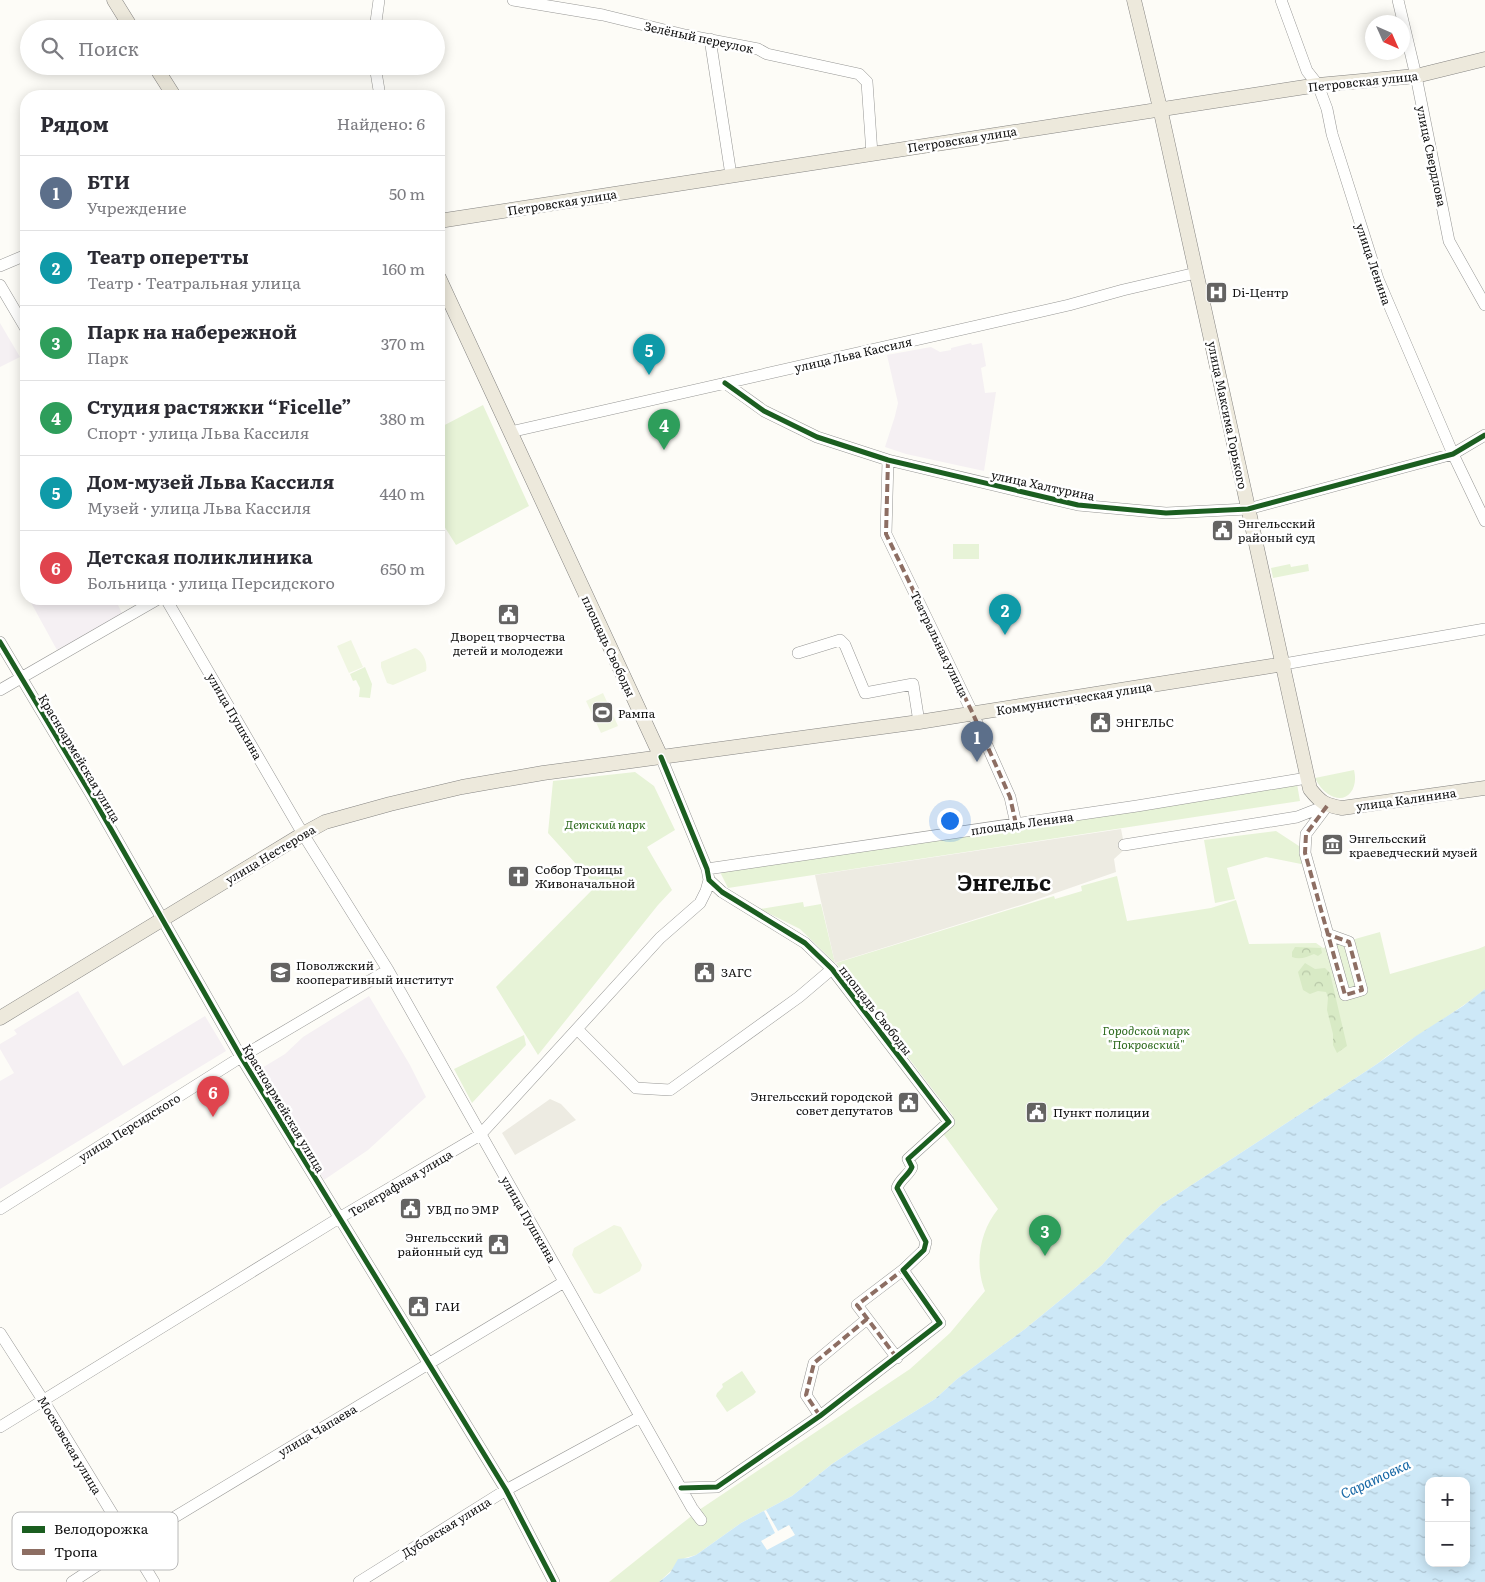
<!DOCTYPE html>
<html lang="ru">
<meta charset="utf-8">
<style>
body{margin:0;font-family:Literata,serif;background:#f2f2f3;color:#2b2b33}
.controls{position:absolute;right:15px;bottom:15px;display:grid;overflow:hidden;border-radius:10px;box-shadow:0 2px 12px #0003}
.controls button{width:45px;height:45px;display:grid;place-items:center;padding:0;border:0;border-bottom:1px solid #e1e1e2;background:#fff;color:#2b2b33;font:25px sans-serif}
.compass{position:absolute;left:1365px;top:15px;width:45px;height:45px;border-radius:50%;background:#fff;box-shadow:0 2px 12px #0003;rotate:135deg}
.you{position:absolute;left:949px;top:820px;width:18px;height:18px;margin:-12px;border:4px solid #fff;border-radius:50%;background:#1a73e8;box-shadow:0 0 0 8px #1a73e833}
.badge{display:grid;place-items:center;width:32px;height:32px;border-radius:50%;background:#646362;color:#fff;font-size:16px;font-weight:700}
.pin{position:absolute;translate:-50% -41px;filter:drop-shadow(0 1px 2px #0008)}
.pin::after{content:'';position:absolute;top:26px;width:18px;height:15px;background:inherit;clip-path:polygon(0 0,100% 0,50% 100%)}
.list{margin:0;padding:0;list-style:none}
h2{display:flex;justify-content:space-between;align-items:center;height:65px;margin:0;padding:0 20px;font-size:21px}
h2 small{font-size:16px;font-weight:400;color:#7c7c81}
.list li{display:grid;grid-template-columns:32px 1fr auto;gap:15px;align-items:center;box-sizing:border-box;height:75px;padding:0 20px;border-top:1px solid #e1e1e2}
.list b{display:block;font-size:19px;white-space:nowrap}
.list p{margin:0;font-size:16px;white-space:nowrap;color:#7c7c81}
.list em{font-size:16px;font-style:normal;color:#7c7c81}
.icon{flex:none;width:28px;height:28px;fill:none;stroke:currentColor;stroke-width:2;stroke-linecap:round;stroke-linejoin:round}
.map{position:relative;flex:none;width:1485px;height:1582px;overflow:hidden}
.search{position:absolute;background:#fff;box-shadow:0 2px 12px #0003;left:20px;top:20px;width:425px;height:55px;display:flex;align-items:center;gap:12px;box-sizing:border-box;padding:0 18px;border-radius:28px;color:#7c7c81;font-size:19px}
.panel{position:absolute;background:#fff;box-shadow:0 2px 12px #0003;left:20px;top:90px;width:425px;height:515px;border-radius:20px}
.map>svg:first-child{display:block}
.industrial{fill:#f5f0f3}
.grass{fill:#e7f3d7}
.forest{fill:url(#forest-crowns)}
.pitch{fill:#f0f6e1}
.plaza{fill:#edebe2}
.water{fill:url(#water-ripples);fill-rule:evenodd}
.pier{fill:#fdfcf7}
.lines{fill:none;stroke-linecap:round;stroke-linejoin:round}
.minor-casing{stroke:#979795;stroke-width:12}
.major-casing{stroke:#858482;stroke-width:15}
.minor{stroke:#fffffe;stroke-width:11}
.major{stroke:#ede9dc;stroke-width:14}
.quiet{stroke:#8d6e63;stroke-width:4;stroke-dasharray:8 4;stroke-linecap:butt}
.cycleway-casing{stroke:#fff;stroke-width:8}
.cycleway{stroke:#1b5e20;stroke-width:5}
.labels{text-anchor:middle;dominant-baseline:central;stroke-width:5;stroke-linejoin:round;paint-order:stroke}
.street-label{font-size:12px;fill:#111;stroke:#fff}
.poi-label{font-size:12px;fill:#111;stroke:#fff;text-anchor:start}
.park-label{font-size:12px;font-style:italic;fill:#2f6b1f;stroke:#fff}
.water-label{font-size:14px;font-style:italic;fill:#1768a6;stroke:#fff}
.town-label{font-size:22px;font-weight:bold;fill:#111;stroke:#fff}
.key{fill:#fff;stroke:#b8b8b8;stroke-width:1}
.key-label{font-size:14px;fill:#111}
</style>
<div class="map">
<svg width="1485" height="1582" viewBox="0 0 1485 1582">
<defs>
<pattern id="forest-crowns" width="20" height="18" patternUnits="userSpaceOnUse" patternTransform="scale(1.25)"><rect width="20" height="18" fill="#d8eac5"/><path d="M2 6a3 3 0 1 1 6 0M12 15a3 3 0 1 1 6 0" fill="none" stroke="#b8c8a8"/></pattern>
<pattern id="water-ripples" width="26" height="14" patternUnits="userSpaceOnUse" patternTransform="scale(1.25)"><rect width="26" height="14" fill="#cde8f7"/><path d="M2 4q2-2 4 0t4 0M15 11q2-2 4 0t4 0" fill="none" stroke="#afc6d3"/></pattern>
</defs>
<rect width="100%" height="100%" fill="#fdfcf7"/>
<path class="industrial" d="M0,323L20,357L0,367Z
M971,343L972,345L982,343L986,366L981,368L985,393L996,392L984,471L906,454L885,447L895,416L898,403L887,355L931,347L940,352L951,350V348Z
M29,599H115L123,615L57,650Z
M78,991L123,1066L205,1016L226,1051L0,1189V1081L14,1073L0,1049V1044L17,1034L14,1030Z
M369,996L410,1065L426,1097L368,1150L324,1180L257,1071L285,1054L303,1037Z"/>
<path class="grass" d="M483,405L529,506L456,545L439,518V428Z
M953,544H979V559H953Z
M1290,564L1291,567L1308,564L1309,571L1273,578L1271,568Z
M365,667L372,684L370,698L359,697L360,688L356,680L353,681L350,674Z
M1354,770C1359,789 1346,806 1328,794C1322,790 1318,784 1315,778Z
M635,772L654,786L675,830L647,847L672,890L658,905L538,1055L496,987L596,886L548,833L553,781Z
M1297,784L1300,801L728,888L720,872Z
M1276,831L1302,848L1306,865L1266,857L1227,868L1235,899L1215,903L1204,840Z
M1117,876L1127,921L1211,908L1236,900L1249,944L1316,943L1323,948L1380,932L1390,974L1478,949L1485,946V989C1451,1017 1411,1037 1377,1064L1161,1205L1126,1238L1102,1265L1069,1293L1025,1329L957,1379L935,1399L859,1446L832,1464L792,1496L741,1523L696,1555L685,1558L659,1582H609L699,1510L910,1369L950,1333L985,1291C974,1264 980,1231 998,1209L939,1128L953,1116L836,963L1054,896L1055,899L1082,891L1081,886Z
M803,902L804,907L821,904L835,963L800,929L760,909Z
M524,1035L526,1045L472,1103L454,1069Z
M742,1371L756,1392L753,1395L727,1412L716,1396L717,1393L723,1387L722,1384Z"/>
<path class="forest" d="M1295,947L1321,948L1322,953L1318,956L1314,954C1307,957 1300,960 1292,957V952Z
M1305,963L1315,969L1325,968L1330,973L1347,1046L1337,1053L1333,1045V1034L1327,1010L1328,997L1326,992L1318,991L1310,994L1303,990L1298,972Z"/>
<path class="pitch" d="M351,640L363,667L349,673L337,646Z
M415,648C423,651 428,663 426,671L393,685L387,683L381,667V662Z
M603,693L618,726L601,733L586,701Z
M614,1225L621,1227L642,1265L640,1271L600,1294L594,1293L572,1255L574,1248Z"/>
<path class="plaza" d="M1121,829L1125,849L1114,859L1116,872L1024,904L835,963L815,875Z
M550,1099L561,1104L576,1120L515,1155L502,1133Z"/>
<path class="water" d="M1485,989V1582H659L670,1573L678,1559L688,1558L696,1555L741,1523L792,1496L832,1464L859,1446L935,1399L957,1379L1025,1329L1069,1293L1102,1265L1126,1238L1161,1205L1377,1064L1416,1036L1463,1006ZM1429,1481H1466V1563H1429Z"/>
<path class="pier" d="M766,1510L778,1531L789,1525L795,1535L767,1550L761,1541L775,1533L764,1511Z"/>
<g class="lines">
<defs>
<path id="minor" d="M513,0L603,15L685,35L758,49L767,54L859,74L867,82L872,154
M1281,0L1307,71L1318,85L1327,109L1332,134L1378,279L1453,454L1485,521
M1398,0L1416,76L1449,241L1485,305
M375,29L379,0
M710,39L731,175
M375,66L380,96
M0,266L26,255
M0,285L26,329
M725,383L764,411L817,437L888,460L1078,505L1166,513L1248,509L1453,454L1485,435
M510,432L1069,305L1123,290L1196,273
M888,460L886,534L973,714L1010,797L1016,824
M166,599L303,834L388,970L692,1508L701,1520
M0,642L92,796L241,1057L506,1490L554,1582
M798,653L840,640L845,645L865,693L913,684L919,722
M1284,664L1485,629
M0,690L158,599
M661,757L707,869L709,880L722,892L805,943L832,969L949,1122L908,1159L912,1167C909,1175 900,1179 897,1188L926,1242L924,1250L903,1270L940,1323L820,1416L717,1487L681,1488
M1327,806L1306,834L1305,853L1345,995L1362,990L1349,942L1327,934
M1124,845L1297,817L1325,806
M707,869L1137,806L1307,778
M577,1029L636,1088L670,1090L799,997L832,969
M0,1209L241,1057L388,970
M0,1333L43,1400L154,1582
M897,1358L857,1305L903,1270
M820,1416L806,1395L814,1363L867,1319
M0,1427L339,1218L480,1135L660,938L700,903L706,891L709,880
M72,1582L130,1544L564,1282
M359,1582L506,1490L640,1417"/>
<path id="major" d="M114,0L132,29
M1134,0L1160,108L1310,789C1321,803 1325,805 1342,808L1485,788
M155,66L174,96
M439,221L1318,85L1416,76L1485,59
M439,278L661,757
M0,1018L303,834L325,822L390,804L462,787L543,773L919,722L1284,664"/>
</defs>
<use href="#minor" class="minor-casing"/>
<use href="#major" class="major-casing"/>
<use href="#minor" class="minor"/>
<use href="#major" class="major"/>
<path class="quiet" d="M888,460L886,534L973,714L1010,797L1016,824
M1327,806L1306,834L1305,853L1345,995L1362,990L1349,942L1327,934
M897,1358L857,1305L903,1270
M820,1416L806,1395L814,1363L867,1319"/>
<defs>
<path id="cycleway" d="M725,383L764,411L817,437L888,460L1078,505L1166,513L1248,509L1453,454L1485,435
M0,642L92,796L241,1057L506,1490L554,1582
M661,757L707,869L709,880L722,892L805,943L832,969L949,1122L908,1159L912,1167C909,1175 900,1179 897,1188L926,1242L924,1250L903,1270L940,1323L820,1416L717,1487L681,1488"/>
</defs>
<use href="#cycleway" class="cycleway-casing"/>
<use href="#cycleway" class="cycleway"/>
</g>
<defs>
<symbol id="hospital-square" viewBox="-11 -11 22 22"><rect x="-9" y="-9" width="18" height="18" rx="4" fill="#646362" stroke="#fff"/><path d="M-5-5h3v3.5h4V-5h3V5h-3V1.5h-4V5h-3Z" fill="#fff"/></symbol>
<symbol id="civic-square" viewBox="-11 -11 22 22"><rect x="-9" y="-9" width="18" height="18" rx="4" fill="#646362" stroke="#fff"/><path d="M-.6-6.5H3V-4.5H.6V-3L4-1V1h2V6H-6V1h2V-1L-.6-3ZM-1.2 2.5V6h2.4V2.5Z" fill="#fff"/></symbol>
<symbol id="stadium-square" viewBox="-11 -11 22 22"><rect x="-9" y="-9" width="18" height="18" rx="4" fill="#646362" stroke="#fff"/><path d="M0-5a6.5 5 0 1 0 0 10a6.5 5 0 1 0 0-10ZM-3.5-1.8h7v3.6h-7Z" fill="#fff"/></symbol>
<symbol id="museum-square" viewBox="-11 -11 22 22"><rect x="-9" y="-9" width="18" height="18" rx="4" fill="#646362" stroke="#fff"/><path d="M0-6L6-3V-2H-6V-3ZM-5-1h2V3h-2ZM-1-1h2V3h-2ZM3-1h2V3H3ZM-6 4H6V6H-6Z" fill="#fff"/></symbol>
<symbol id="church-square" viewBox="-11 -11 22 22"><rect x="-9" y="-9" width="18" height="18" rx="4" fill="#646362" stroke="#fff"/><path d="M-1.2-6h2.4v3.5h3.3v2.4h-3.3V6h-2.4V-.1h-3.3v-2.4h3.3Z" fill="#fff"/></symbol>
<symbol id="university-square" viewBox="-11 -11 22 22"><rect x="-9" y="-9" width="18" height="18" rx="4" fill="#646362" stroke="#fff"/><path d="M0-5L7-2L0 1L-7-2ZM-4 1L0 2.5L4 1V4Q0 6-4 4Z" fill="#fff"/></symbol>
</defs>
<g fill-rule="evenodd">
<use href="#hospital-square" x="1204" y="280" width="25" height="25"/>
<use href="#civic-square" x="1210" y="518" width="25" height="25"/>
<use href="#civic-square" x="496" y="602" width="25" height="25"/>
<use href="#stadium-square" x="590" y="700" width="25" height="25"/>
<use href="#civic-square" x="1088" y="710" width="25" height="25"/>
<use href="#museum-square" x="1320" y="832" width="25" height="25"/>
<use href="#church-square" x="506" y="864" width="25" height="25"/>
<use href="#university-square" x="268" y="960" width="25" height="25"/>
<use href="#civic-square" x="692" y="960" width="25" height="25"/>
<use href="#civic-square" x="896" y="1090" width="25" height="25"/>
<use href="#civic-square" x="1024" y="1100" width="25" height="25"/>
<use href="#civic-square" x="398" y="1196" width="25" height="25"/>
<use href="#civic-square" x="486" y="1232" width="25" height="25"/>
<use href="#civic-square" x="406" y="1294" width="25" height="25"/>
</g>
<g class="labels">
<g class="street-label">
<text transform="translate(699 37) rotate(12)">Зелёный переулок</text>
<text transform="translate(1363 81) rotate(-6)">Петровская улица</text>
<text transform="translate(962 139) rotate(-9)">Петровская улица</text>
<text transform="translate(1432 156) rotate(78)">улица Свердлова</text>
<text transform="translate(562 202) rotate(-9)">Петровская улица</text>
<text transform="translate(1374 264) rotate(71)">улица Ленина</text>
<text transform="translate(853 354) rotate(-13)">улица Льва Кассиля</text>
<text transform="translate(1228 415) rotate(78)">улица Максима Горького</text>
<text transform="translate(1043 485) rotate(12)">улица Халтурина</text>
<text transform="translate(940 644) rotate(64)">Театральная улица</text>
<text transform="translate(609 646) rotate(65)">площадь Свободы</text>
<text transform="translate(1074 698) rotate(-9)">Коммунистическая улица</text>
<text transform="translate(235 716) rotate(60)">улица Пушкина</text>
<text transform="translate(80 758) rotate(59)">Красноармейская улица</text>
<text transform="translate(1406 799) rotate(-8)">улица Калинина</text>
<text transform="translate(1022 823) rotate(-8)">площадь Ленина</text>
<text transform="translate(270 854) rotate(-31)">улица Нестерова</text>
<text transform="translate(876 1010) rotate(52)">площадь Свободы</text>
<text transform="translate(284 1108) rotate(59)">Красноармейская улица</text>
<text transform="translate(129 1127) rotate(-32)">улица Персидского</text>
<text transform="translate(400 1183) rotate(-31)">Телеграфная улица</text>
<text transform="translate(529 1219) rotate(60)">улица Пушкина</text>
<text transform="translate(317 1430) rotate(-31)">улица Чапаева</text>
<text transform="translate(70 1445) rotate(59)">Московская улица</text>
<text transform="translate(446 1527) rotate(-32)">Дубовская улица</text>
</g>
<g class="poi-label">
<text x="1232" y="292">Di-Центр</text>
<text x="1238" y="523">Энгельсский<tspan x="1238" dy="14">районый суд</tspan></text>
<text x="508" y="636" text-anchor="middle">Дворец творчества<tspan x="508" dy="14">детей и молодежи</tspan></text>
<text x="618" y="713">Рампа</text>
<text x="1116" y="722">ЭНГЕЛЬС</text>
<text x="1349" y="838">Энгельсский<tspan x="1349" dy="14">краеведческий музей</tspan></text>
<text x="535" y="869">Собор Троицы<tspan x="535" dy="14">Живоначальной</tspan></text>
<text x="296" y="965">Поволжский<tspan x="296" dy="14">кооперативный институт</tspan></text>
<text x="721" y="972">ЗАГС</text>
<text x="893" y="1096" text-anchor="end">Энгельсский городской<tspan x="893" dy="14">совет депутатов</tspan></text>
<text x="1053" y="1112">Пункт полиции</text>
<text x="427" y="1209">УВД по ЭМР</text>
<text x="483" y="1237" text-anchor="end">Энгельсский<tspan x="483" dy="14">районный суд</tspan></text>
<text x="435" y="1306">ГАИ</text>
</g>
<g class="park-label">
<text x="605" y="824">Детский парк</text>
<text x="1146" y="1030">Городской парк<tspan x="1146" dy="14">"Покровский"</tspan></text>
</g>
<g class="water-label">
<text transform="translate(1375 1478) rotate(-25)">Саратовка</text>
</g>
<g class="town-label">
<text x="1004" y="881">Энгельс</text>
</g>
</g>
<rect x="12" y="1512" width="166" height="58" rx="8" class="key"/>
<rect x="22" y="1526" width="23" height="7" fill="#1b5e20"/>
<rect x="22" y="1549" width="23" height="6" fill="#8d6e63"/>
<g class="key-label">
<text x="54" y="1534">Велодорожка</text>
<text x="54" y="1557">Тропа</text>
</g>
</svg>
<div class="controls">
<button>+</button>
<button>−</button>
</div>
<svg class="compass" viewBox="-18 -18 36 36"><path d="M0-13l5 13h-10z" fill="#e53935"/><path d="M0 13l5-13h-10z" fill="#7c7c81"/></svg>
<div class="you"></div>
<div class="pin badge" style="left:977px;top:762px;background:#5c6f8a">1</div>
<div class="pin badge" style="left:1005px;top:635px;background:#0f9aa8">2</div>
<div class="pin badge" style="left:1045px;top:1256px;background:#2e9e5b">3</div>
<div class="pin badge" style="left:664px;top:450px;background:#2e9e5b">4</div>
<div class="pin badge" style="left:649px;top:375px;background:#0f9aa8">5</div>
<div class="pin badge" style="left:213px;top:1117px;background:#e0444e">6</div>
<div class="search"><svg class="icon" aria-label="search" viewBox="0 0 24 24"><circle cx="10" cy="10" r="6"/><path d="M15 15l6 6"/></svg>Поиск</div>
<section class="panel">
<h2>Рядом<small>Найдено: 6</small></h2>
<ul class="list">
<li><span class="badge" style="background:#5c6f8a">1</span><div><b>БТИ</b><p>Учреждение</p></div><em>50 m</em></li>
<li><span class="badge" style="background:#0f9aa8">2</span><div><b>Театр оперетты</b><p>Театр · Театральная улица</p></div><em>160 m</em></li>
<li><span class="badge" style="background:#2e9e5b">3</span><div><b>Парк на набережной</b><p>Парк</p></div><em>370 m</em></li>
<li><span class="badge" style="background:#2e9e5b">4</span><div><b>Студия растяжки “Ficelle”</b><p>Спорт · улица Льва Кассиля</p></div><em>380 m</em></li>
<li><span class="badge" style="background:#0f9aa8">5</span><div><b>Дом-музей Льва Кассиля</b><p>Музей · улица Льва Кассиля</p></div><em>440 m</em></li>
<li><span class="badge" style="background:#e0444e">6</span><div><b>Детская поликлиника</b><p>Больница · улица Персидского</p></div><em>650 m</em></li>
</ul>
</section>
</div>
